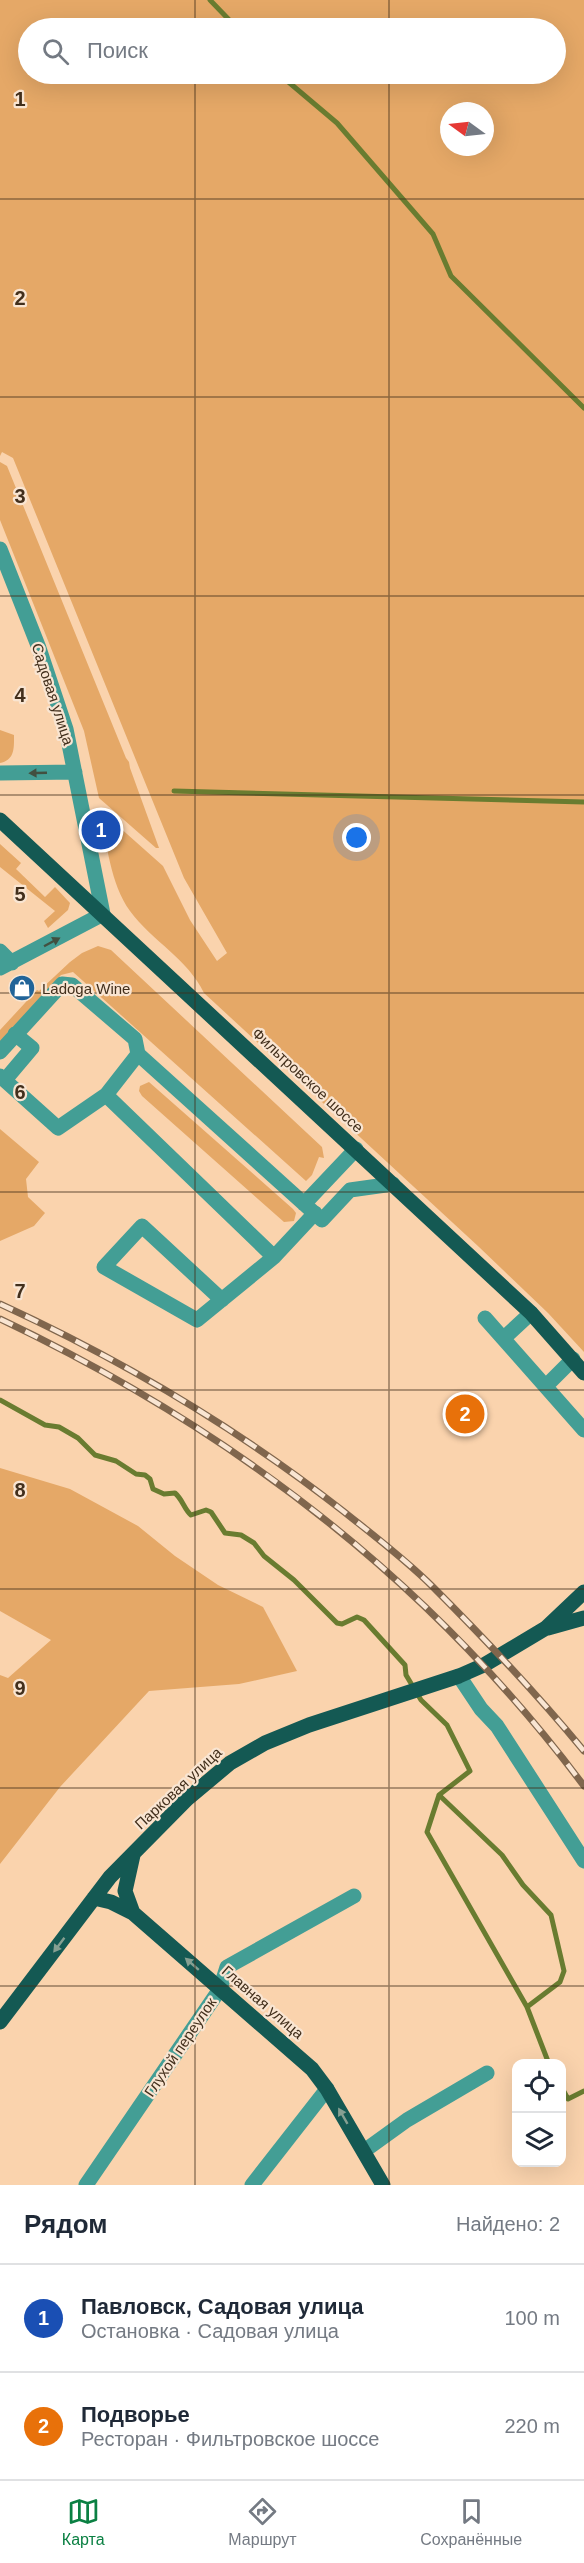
<!DOCTYPE html>
<html lang="ru">
<meta charset="utf-8">
<style>
body{margin:0;font-family:Arial,sans-serif;background:#f2f2f3;color:#1f2937}
.controls{position:absolute;right:18px;bottom:18px;display:grid;overflow:hidden;border-radius:12px;box-shadow:0 6px 24px #0002}
.controls button{width:54px;height:54px;display:grid;place-items:center;padding:0;border:0;border-bottom:2px solid #e0e1e3;background:#fff;color:#1f2937;font:30px sans-serif}
.compass{position:absolute;left:440px;top:102px;width:54px;height:54px;border-radius:50%;background:#fff;box-shadow:0 6px 24px #0002;rotate:285deg}
.you{position:absolute;left:357px;top:838px;width:21px;height:21px;margin:-15px;border:4px solid #fff;border-radius:50%;background:#1a73e8;box-shadow:0 0 0 9px #1a73e833}
.badge{display:grid;place-items:center;width:39px;height:39px;border-radius:50%;background:#0b8043;color:#fff;font-size:20px;font-weight:700}
.pin{position:absolute;translate:-50% -50%;border:3px solid #fff;box-shadow:0 2px 6px #0006}
.list{margin:0;padding:0;list-style:none}
h2{display:flex;justify-content:space-between;align-items:center;height:78px;margin:0;padding:0 24px;font-size:26px}
h2 small{font-size:20px;font-weight:400;color:#747a83}
.list li{display:grid;grid-template-columns:39px 1fr auto;gap:18px;align-items:center;box-sizing:border-box;height:108px;padding:0 24px;border-top:2px solid #e0e1e3}
.list b{display:block;font-size:22px;white-space:nowrap}
.list p{margin:0;font-size:20px;white-space:nowrap;color:#747a83}
.list em{font-size:20px;font-style:normal;color:#747a83}
.icon{flex:none;width:33px;height:33px;fill:none;stroke:currentColor;stroke-width:2;stroke-linecap:round;stroke-linejoin:round}
.map{position:relative;flex:none;width:584px;height:2185px;overflow:hidden}
.search{position:absolute;background:#fff;box-shadow:0 6px 24px #0002;left:18px;right:18px;top:18px;height:66px;display:flex;align-items:center;gap:15px;box-sizing:border-box;padding:0 21px;border-radius:33px;color:#747a83;font-size:22px}
.sheet{height:294px;background:#fff}
nav{display:flex;justify-content:space-around;align-items:center;box-sizing:border-box;height:84px;border-top:2px solid #e0e1e3;background:#fff;font-size:16px;color:#747a83}
nav a{display:grid;justify-items:center;gap:3px}
nav .on{color:#0b8043}
.map>svg:first-child{display:block}
.green{fill:#e5a867;fill-rule:evenodd}
.lines{fill:none;stroke-linecap:round;stroke-linejoin:round}
.stream{stroke:#697c30;stroke-width:5}
.minor{stroke:#439e95;stroke-width:15}
.major{stroke:#145953;stroke-width:15}
.rail-casing{stroke:#80664d;stroke-width:7}
.rail{stroke:#f9e5d2;stroke-width:4.5;stroke-dasharray:14;stroke-linecap:butt}
.oneway{fill:#425040}
.oneway2{fill:#869f92}
.grid{fill:none;stroke:#422f1c;stroke-width:1.5;stroke-opacity:0.55}
.labels{text-anchor:middle;dominant-baseline:central;stroke-width:4.5;stroke-linejoin:round;paint-order:stroke}
.street-label{font-size:15px;fill:#422f1c;stroke:#f9e5d2}
.poi-label{font-size:15px;fill:#422f1c;stroke:#f9e5d2;text-anchor:start}
.grid-label{font-size:20px;text-anchor:middle;font-weight:bold;fill:#422f1c;stroke:#f9e5d2;stroke-width:4.5;stroke-linejoin:round;paint-order:stroke}
</style>
<div class="map">
<svg width="584" height="2185" viewBox="0 0 584 2185">
<rect width="100%" height="100%" fill="#fad3ad"/>
<path class="green" d="M0,0H584V1352L548,1313L479,1247L204,993C188,959 152,941 130,911C110,883 107,844 100,810L163,866L190,920L217,961L227,953L184,878L13,458L2,452L0,456ZM28,28H556V74H28ZM449,111H485V147H449Z
M0,462L7,466L126,758L129,762L130,768L159,848H156L99,798L84,731L0,520Z
M0,730L14,735C14,748 15,760 0,763Z
M0,844L21,863L16,869L45,897L55,887L70,903L68,910L48,928L44,921L55,911L0,867Z
M98,946L111,950L322,1147L324,1158L319,1157L312,1175L306,1181L73,972L61,975L0,1042V1030L37,990L39,991L70,962L82,953Z
M149,1082L293,1209L296,1213L294,1221L284,1222L142,1096L139,1091L140,1086Z
M0,1129L39,1162L26,1179L28,1197L45,1213L34,1226L0,1241Z
M0,1468L70,1489L138,1526L175,1556L218,1585L263,1607L297,1671L239,1684L149,1691L60,1787L0,1864V1675L8,1678L51,1640L0,1611Z"/>
<g class="lines">
<path class="stream" d="M210,0L237,28
M279,74L337,123L433,234L451,276L584,408
M174,791L584,802
M0,1400L45,1425L59,1427L78,1438L95,1455L116,1461L136,1474L145,1475L150,1479L153,1489L164,1494L175,1493C183,1500 184,1509 191,1515L206,1510L211,1512L225,1533L241,1535L254,1543L264,1556L294,1580L337,1623L342,1624L357,1617L364,1620L405,1665L406,1675L421,1700L447,1725L470,1771L439,1795L502,1855L523,1885L551,1915L564,1971L560,1982L527,2007L549,2064
M439,1795L427,1832L527,2007
M562,2088L568,2099L584,2091"/>
<path class="minor" d="M0,549L39,648L66,729L103,914L0,968
M0,773L75,772
M0,951L12,963
M0,1052L62,984L72,985L135,1039L138,1054
M0,1076L58,1128L106,1095L138,1054L322,1220L350,1190L393,1184
M5,1080L32,1048L15,1034
M106,1095L274,1257L315,1213
M304,1204L356,1149
M222,1300L142,1226L104,1267L197,1320L274,1257
M485,1318L584,1430
M504,1338L531,1313
M546,1386L573,1359
M459,1676L481,1709L497,1726L584,1861
M364,2151L407,2120L487,2073
M86,2185L220,1989L227,1967L354,1896
M252,2185L327,2089"/>
<path class="major" d="M0,820L531,1313L584,1373
M548,1628L584,1618
M133,1855L125,1891L133,1913L312,2069L327,2089L383,2185
M94,1898L111,1902L133,1913
M0,2022L110,1877L187,1799L230,1763L265,1743L309,1725L459,1676L484,1665L546,1628L584,1592"/>
<defs>
<path id="rail" d="M0,1304C122,1360 237,1428 343,1511C373,1535 405,1559 433,1587C485,1639 537,1694 584,1751
M0,1319C232,1429 430,1580 584,1786"/>
</defs>
<use href="#rail" class="rail-casing"/>
<use href="#rail" class="rail"/>
</g>
<defs><path id="oneway-solid" d="M-6-.8H1V-3.2L6.5 0L1 3.2V.8H-6Z" transform="scale(1.5)"/></defs>
<g class="oneway">
<use href="#oneway-solid" transform="translate(38 773) rotate(178)"/>
<use href="#oneway-solid" transform="translate(52 942) rotate(-28)"/>
</g>
<g class="oneway2">
<use href="#oneway-solid" transform="translate(59 1945) rotate(127)"/>
<use href="#oneway-solid" transform="translate(192 1964) rotate(-139)"/>
<use href="#oneway-solid" transform="translate(343 2116) rotate(-120)"/>
</g>
<path class="grid" d="M195,0V28M389,0V28M195,74V2185M389,74V2185M0,199H584M0,397H584M0,596H584M0,795H584M0,993H584M0,1192H584M0,1390H584M0,1589H584M0,1788H584M0,1986H584"/>
<defs>
<symbol id="shop-disc" viewBox="-11 -11 22 22"><circle r="9.5" fill="#216499" stroke="#f9e5d2"/><path d="M-5-2.5h2.3a2.7 3.5 0 0 1 5.4 0H5L5.5 6h-11ZM-1.5-2.5h3a1.5 2.3 0 0 0-3 0Z" fill="#fff"/></symbol>
</defs>
<g fill-rule="evenodd">
<use href="#shop-disc" x="7" y="973" width="30" height="30"/>
</g>
<g class="labels">
<g class="street-label">
<text transform="translate(53 694) rotate(72)">Садовая улица</text>
<text transform="translate(308 1080) rotate(43)">Фильтровское шоссе</text>
<text transform="translate(178 1788) rotate(-43)">Парковая улица</text>
<text transform="translate(263 2002) rotate(41)">Главная улица</text>
<text transform="translate(180 2047) rotate(-56)">Глухой переулок</text>
</g>
<g class="poi-label">
<text x="42" y="988">Ladoga Wine</text>
</g>
</g>
<g class="grid-label">
<text x="20" y="106">1</text>
<text x="20" y="305">2</text>
<text x="20" y="503">3</text>
<text x="20" y="702">4</text>
<text x="20" y="901">5</text>
<text x="20" y="1099">6</text>
<text x="20" y="1298">7</text>
<text x="20" y="1497">8</text>
<text x="20" y="1695">9</text>
</g>
</svg>
<div class="controls">
<button><svg class="icon" aria-label="locate" viewBox="0 0 24 24"><circle cx="12" cy="12" r="6"/><path d="M12 2v4M12 18v4M2 12h4M18 12h4"/></svg></button>
<button><svg class="icon" aria-label="layers" viewBox="0 0 24 24"><path d="M12 4l9 5-9 5-9-5zM3 14l9 5 9-5"/></svg></button>
</div>
<svg class="compass" viewBox="-18 -18 36 36"><path d="M0-13l5 13h-10z" fill="#e53935"/><path d="M0 13l5-13h-10z" fill="#747a83"/></svg>
<div class="you"></div>
<div class="pin badge" style="left:101px;top:830px;background:#1a4fb4">1</div>
<div class="pin badge" style="left:465px;top:1414px;background:#e8710a">2</div>
<div class="search"><svg class="icon" aria-label="search" viewBox="0 0 24 24"><circle cx="10" cy="10" r="6"/><path d="M15 15l6 6"/></svg>Поиск</div>
</div>
<section class="sheet">
<h2>Рядом<small>Найдено: 2</small></h2>
<ul class="list">
<li><span class="badge" style="background:#1a4fb4">1</span><div><b>Павловск, Садовая улица</b><p>Остановка · Садовая улица</p></div><em>100 m</em></li>
<li><span class="badge" style="background:#e8710a">2</span><div><b>Подворье</b><p>Ресторан · Фильтровское шоссе</p></div><em>220 m</em></li>
</ul>
</section>
<nav>
<a class="on"><svg class="icon" aria-label="map" viewBox="0 0 24 24"><path d="M3 6l6-2 6 2 6-2v14l-6 2-6-2-6 2zM9 4v14M15 6v14"/></svg>Карта</a>
<a><svg class="icon" aria-label="directions" viewBox="0 0 24 24"><path d="M12 3l9 9-9 9-9-9zM9 14v-3h6M13 9l2 2-2 2"/></svg>Маршрут</a>
<a><svg class="icon" aria-label="saved" viewBox="0 0 24 24"><path d="M7 4h10v16l-5-4-5 4z"/></svg>Сохранённые</a>
</nav>
